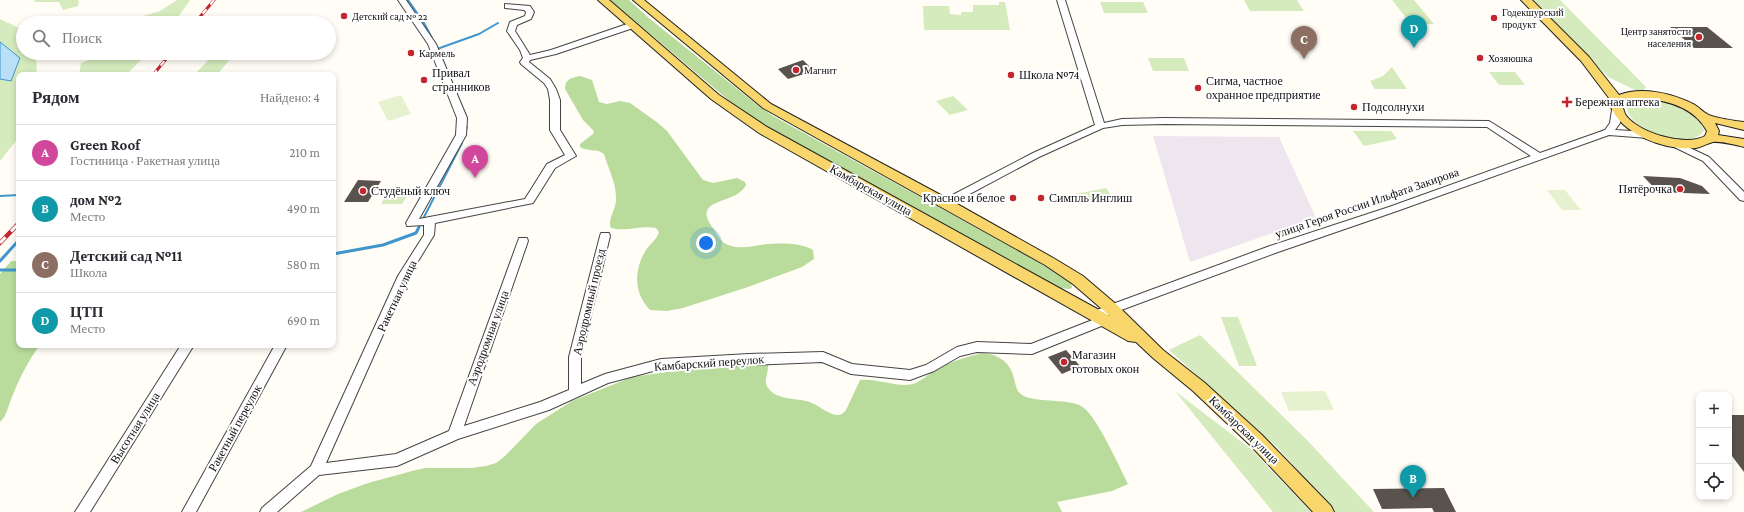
<!DOCTYPE html>
<html lang="ru">
<meta charset="utf-8">
<style>
body{margin:0;font-family:"Crimson Pro",serif;background:#f2f2f3;color:#2b2b33}
.controls{position:absolute;right:12px;bottom:12px;display:grid;overflow:hidden;border-radius:8px;box-shadow:0 2px 6px #0003}
.controls button{width:36px;height:36px;display:grid;place-items:center;padding:0;border:0;border-bottom:1px solid #e1e1e2;background:#fff;color:#2b2b33;font:20px sans-serif}
.you{position:absolute;left:706px;top:243px;width:14px;height:14px;margin:-10px;border:3px solid #fff;border-radius:50%;background:#1a73e8;box-shadow:0 0 0 6px #1a73e833}
.badge{display:grid;place-items:center;width:26px;height:26px;border-radius:50%;background:#c4262e;color:#fff;font-size:13px;font-weight:700}
.pin{position:absolute;translate:-50% -33px;filter:drop-shadow(0 1px 2px #0008)}
.pin::after{content:'';position:absolute;top:21px;width:14px;height:12px;background:inherit;clip-path:polygon(0 0,100% 0,50% 100%)}
.list{margin:0;padding:0;list-style:none}
h2{display:flex;justify-content:space-between;align-items:center;height:52px;margin:0;padding:0 16px;font-size:17px}
h2 small{font-size:13px;font-weight:400;color:#7c7c81}
.list li{display:grid;grid-template-columns:26px 1fr auto;gap:12px;align-items:center;box-sizing:border-box;height:56px;padding:0 16px;border-top:1px solid #e1e1e2}
.list b{display:block;font-size:15px;white-space:nowrap}
.list p{margin:0;font-size:13px;white-space:nowrap;color:#7c7c81}
.list em{font-size:13px;font-style:normal;color:#7c7c81}
.icon{flex:none;width:22px;height:22px;fill:none;stroke:currentColor;stroke-width:2;stroke-linecap:round;stroke-linejoin:round}
.map{position:relative;flex:none;width:1744px;height:512px;overflow:hidden}
.search{position:absolute;background:#fff;box-shadow:0 2px 6px #0003;left:16px;top:16px;width:320px;height:44px;display:flex;align-items:center;gap:10px;box-sizing:border-box;padding:0 14px;border-radius:22px;color:#7c7c81;font-size:15px}
.panel{position:absolute;background:#fff;box-shadow:0 2px 6px #0003;left:16px;top:72px;width:320px;height:276px;border-radius:8px}
.map>svg:first-child{display:block}
.industrial{fill:#eee6ef}
.green{fill:#d5ebbd}
.forest{fill:#b9dc9c}
.pitch{fill:#e6f2cf}
.water{fill:#b9e0f7;stroke:#3f96cf}
.lines{fill:none;stroke-linecap:round;stroke-linejoin:round}
.stream-far1{stroke:#3f96cf;stroke-width:2}
.stream{stroke:#3f96cf;stroke-width:3}
.building{fill:#5a524d}
.minor-casing{stroke:#444;stroke-width:2}
.major-casing{stroke:#222;stroke-width:2}
.minor{fill:#fff;fill-rule:evenodd}
.major{fill:#f9d66b;fill-rule:evenodd}
.rail-far1-casing{stroke:#c4262e;stroke-width:3}
.rail-casing{stroke:#c4262e;stroke-width:4.5}
.rail-far1{stroke:#fff;stroke-width:2;stroke-dasharray:6;stroke-linecap:butt}
.rail{stroke:#fff;stroke-width:3;stroke-dasharray:8;stroke-linecap:butt}
.poi-dot{fill:#c4262e;stroke:#fff;stroke-width:1.5}
.labels{text-anchor:middle;dominant-baseline:central;stroke-width:4;stroke-linejoin:round;paint-order:stroke}
.far-poi-label{font-size:10px;fill:#111;stroke:#fff;text-anchor:start}
.poi-label{font-size:12px;fill:#111;stroke:#fff;text-anchor:start}
.street-label{font-size:12px;fill:#111;stroke:#fff}
</style>
<div class="map">
<svg width="1744" height="512" viewBox="0 0 1744 512">
<rect width="100%" height="100%" fill="#fffdf5"/>
<path class="industrial" d="M1153,136L1279,137L1316,218L1190,262Z"/>
<path class="green" d="M34,0H77L79,1L78,6L63,10L59,2H35Z
M177,0H190L174,23H139L131,20L160,11Z
M1244,0H1297L1304,11H1250Z
M1392,0H1414L1434,24H1411Z
M1534,0H1560L1646,87L1643,91L1635,90L1608,77Z
M999,2H1005L1010,30H924L923,6H949L950,14L961,15V12H973V5H999Z
M1100,2H1143L1148,13H1104Z
M0,19L23,30V53H36L37,75H19V137L0,161Z
M107,53H148L126,75H79L81,63Z
M215,53H235L217,75H194Z
M1148,58H1184L1189,71H1153Z
M1392,67L1407,89H1375L1370,81L1383,76Z
M1489,72H1515L1525,85H1499Z
M953,96L968,110L950,115L936,101Z
M1639,100C1661,100 1697,106 1704,130C1694,152 1627,131 1627,107L1631,103Z
M1353,131H1391L1397,139L1364,146Z
M1106,188L1112,196L1076,204L1071,195Z
M390,189H411L402,204H381Z
M1221,317H1238L1257,366H1239Z
M1200,335L1307,440L1374,512H1335L1279,449L1169,350Z
M1175,391L1252,450L1311,512H1273Z"/>
<path class="forest" d="M610,0H629L650,19L756,104L773,116L1065,277L1071,282L1072,288L1069,289L1059,288L761,123L739,109Z
M580,76L592,80L599,102L607,104L620,101L630,103L658,123L667,131L703,180L713,183L737,178L745,182L746,185C738,201 711,199 707,211C705,218 710,223 713,228C717,233 720,241 726,244C739,251 756,245 769,244C782,243 802,243 813,250L814,259L802,267L748,287L683,308L667,311L650,310C633,293 634,269 646,250C650,244 657,239 659,232L656,228C641,225 627,232 611,228C607,220 616,209 616,200C617,185 608,168 604,154C597,148 587,152 580,147V144L593,134L594,131L583,120L565,89C565,79 571,78 580,76Z
M11,261H19V345H40C28,361 19,379 12,397C8,406 7,416 0,422V274Z
M984,353C1000,355 1011,363 1014,379C1016,385 1016,391 1022,395C1031,401 1054,400 1067,402C1073,403 1079,404 1084,408C1098,419 1119,466 1128,484L1112,491L1057,502L1062,512H301L338,494L368,483L412,471L425,468H471L486,466L496,463L505,456L536,424L572,401L632,377L759,359L767,362C771,371 762,379 768,388C777,400 794,398 806,401C817,403 827,415 838,415C842,415 845,412 847,408L860,380C877,378 898,388 913,384C922,381 927,375 934,371C949,362 968,356 984,353Z"/>
<path class="pitch" d="M401,95L411,114L388,121L378,102Z
M1547,190H1565L1581,210H1562Z
M1325,391L1334,410L1289,411L1281,392Z"/>
<path class="water" d="M0,42L20,58L11,81L0,79Z"/>
<g class="lines">
<path class="stream-far1" d="M408,0L424,23L432,38
M437,49L479,34L498,23
M452,84L467,119
M465,134L467,127
M0,196L19,195
M423,219L462,143"/>
<path class="stream" d="M333,254L383,245L416,233L419,227
M0,261L19,240
M0,270H19"/>
</g>
<path class="building" d="M1670,27H1707L1733,48H1694Z
M803,60L814,71L788,79L778,69Z
M1643,176L1680,178L1702,186L1710,194L1658,192Z
M358,180L381,181L368,202H344Z
M1066,350L1080,366L1062,374L1048,357Z
M1729,415H1744V472L1729,452Z
M1444,488L1456,512H1434L1432,508L1382,509L1373,489Z"/>
<g class="lines">
<defs>
<path id="minor" d="M398,0H406L436,44L467,118L466,135L419,219L525,199L547,164L565,155L550,130V100L548,89L544,83L521,64L520,62L523,58L520,50L507,31L510,22L525,16L526,12L524,10L505,8V4L530,6L534,12L531,19L517,25L515,31L530,55L551,50L630,23H633L637,25L636,27L556,54L530,60L529,62L550,79L556,89L560,100V130L576,156L555,168L533,203L435,223L434,235L409,276L326,463L396,454L449,431L518,241L519,238H527L528,241L464,426L540,402L569,390V357L600,236L601,233H609L610,236L581,357V384L605,374L661,359L749,354L823,352L852,364L910,370L926,365L957,347L977,342L1031,344L1095,319L1091,318L1089,315L1091,312L1270,246L1389,207L1531,156L1487,127L1165,124L1122,125L1103,128L1039,157L949,205H941L940,203L941,201L1033,153L1095,125L1057,0H1065L1104,123L1122,119L1165,118L1489,121L1540,153L1605,130L1610,123L1612,110L1617,107L1622,110L1620,123L1615,130L1648,132L1653,135L1648,138L1609,135L1397,211L1278,252L1105,316L1109,317L1111,320L1109,323L1032,354L977,352L960,356L934,371L910,380L851,374L822,362L661,369L608,383L549,410L458,439L397,466L319,475L277,512H260L262,508L311,466L398,276L424,235V225L407,226L406,223L456,135L457,118L428,44Z
M1671,139L1709,157L1744,192V201L1740,200L1703,161L1668,144L1666,142Z
M181,345H194L90,512H75Z
M275,345H287L196,512H182Z"/>
<path id="major" d="M598,0H609L719,95L767,127L1110,316L1073,284L1045,265L763,108L633,0H644L771,104L950,200L1055,259L1083,276L1117,305L1163,350L1205,383L1262,435L1331,506L1334,512H1313L1250,445L1193,391L1153,358L1136,342L1128,341L759,133L711,99Z
M1521,0H1532L1589,57L1619,95C1642,86 1674,94 1695,105C1700,108 1703,112 1707,114C1714,118 1736,121 1744,122V130L1715,123L1719,131L1718,135L1744,139V147C1735,145 1722,141 1713,142C1708,143 1702,147 1696,148C1666,151 1621,135 1610,105L1612,102L1581,61ZM1641,98C1667,100 1694,107 1707,131L1705,136C1686,147 1637,133 1625,114C1624,111 1623,108 1622,105L1630,99Z"/>
</defs>
<use href="#minor" class="minor-casing"/>
<use href="#major" class="major-casing"/>
<use href="#minor" class="minor"/>
<use href="#major" class="major"/>
<defs>
<path id="rail-far1" d="M195,23L214,0
M153,75L171,53"/>
<path id="rail" d="M0,243L19,223"/>
</defs>
<use href="#rail-far1" class="rail-far1-casing"/>
<use href="#rail" class="rail-casing"/>
<use href="#rail-far1" class="rail-far1"/>
<use href="#rail" class="rail"/>
</g>
<g class="poi-dot">
<circle cx="344" cy="16" r="4"/>
<circle cx="1494" cy="18" r="4"/>
<circle cx="1699" cy="37" r="4"/>
<circle cx="411" cy="53" r="4"/>
<circle cx="1480" cy="58" r="4"/>
<circle cx="796" cy="70" r="4"/>
<circle cx="1011" cy="75" r="4"/>
<circle cx="424" cy="80" r="4"/>
<circle cx="1198" cy="88" r="4"/>
<path d="M1565 96h4v4h4v4h-4v4h-4v-4h-4v-4h4z"/>
<circle cx="1354" cy="107" r="4"/>
<circle cx="1680" cy="189" r="4"/>
<circle cx="363" cy="191" r="4"/>
<circle cx="1013" cy="198" r="4"/>
<circle cx="1041" cy="198" r="4"/>
<circle cx="1064" cy="362" r="4"/>
</g>
<g class="labels">
<g class="far-poi-label">
<text x="1502" y="12">Годекшурский<tspan x="1502" dy="12">продукт</tspan></text>
<text x="352" y="16">Детский сад № 22</text>
<text x="1691" y="31" text-anchor="end">Центр занятости<tspan x="1691" dy="12">населения</tspan></text>
<text x="419" y="53">Кармель</text>
<text x="1488" y="58">Хозяюшка</text>
<text x="804" y="70">Магнит</text>
</g>
<g class="poi-label">
<text x="432" y="73">Привал<tspan x="432" dy="14">странников</tspan></text>
<text x="1019" y="75">Школа №74</text>
<text x="1206" y="81">Сигма, частное<tspan x="1206" dy="14">охранное предприятие</tspan></text>
<text x="1575" y="102">Бережная аптека</text>
<text x="1362" y="107">Подсолнухи</text>
<text x="1672" y="189" text-anchor="end">Пятёрочка</text>
<text x="371" y="191">Студёный ключ</text>
<text x="1005" y="198" text-anchor="end">Красное и белое</text>
<text x="1049" y="198">Симпль Инглиш</text>
<text x="1072" y="355">Магазин<tspan x="1072" dy="14">готовых окон</tspan></text>
</g>
<g class="street-label">
<text transform="translate(871 190) rotate(29)">Камбарская улица</text>
<text transform="translate(1367 203) rotate(-19)">улица Героя России Ильфата Закирова</text>
<text transform="translate(397 296) rotate(-65)">Ракетная улица</text>
<text transform="translate(589 302) rotate(-77)">Аэродромный проезд</text>
<text transform="translate(488 338) rotate(-70)">Аэродромная улица</text>
<text transform="translate(709 363) rotate(-4)">Камбарский переулок</text>
<text transform="translate(135 428) rotate(-58)">Высотная улица</text>
<text transform="translate(235 428) rotate(-61)">Ракетный переулок</text>
<text transform="translate(1244 430) rotate(44)">Камбарская улица</text>
</g>
</g>
</svg>
<div class="controls">
<button>+</button>
<button>−</button>
<button><svg class="icon" aria-label="locate" viewBox="0 0 24 24"><circle cx="12" cy="12" r="6"/><path d="M12 2v4M12 18v4M2 12h4M18 12h4"/></svg></button>
</div>
<div class="you"></div>
<div class="pin badge" style="left:475px;top:178px;background:#d1479c">A</div>
<div class="pin badge" style="left:1413px;top:498px;background:#0f9aa8">B</div>
<div class="pin badge" style="left:1304px;top:59px;background:#8d6e63">C</div>
<div class="pin badge" style="left:1414px;top:48px;background:#0f9aa8">D</div>
<div class="search"><svg class="icon" aria-label="search" viewBox="0 0 24 24"><circle cx="10" cy="10" r="6"/><path d="M15 15l6 6"/></svg>Поиск</div>
<section class="panel">
<h2>Рядом<small>Найдено: 4</small></h2>
<ul class="list">
<li><span class="badge" style="background:#d1479c">A</span><div><b>Green Roof</b><p>Гостиница · Ракетная улица</p></div><em>210 m</em></li>
<li><span class="badge" style="background:#0f9aa8">B</span><div><b>дом №2</b><p>Место</p></div><em>490 m</em></li>
<li><span class="badge" style="background:#8d6e63">C</span><div><b>Детский сад №11</b><p>Школа</p></div><em>580 m</em></li>
<li><span class="badge" style="background:#0f9aa8">D</span><div><b>ЦТП</b><p>Место</p></div><em>690 m</em></li>
</ul>
</section>
</div>
